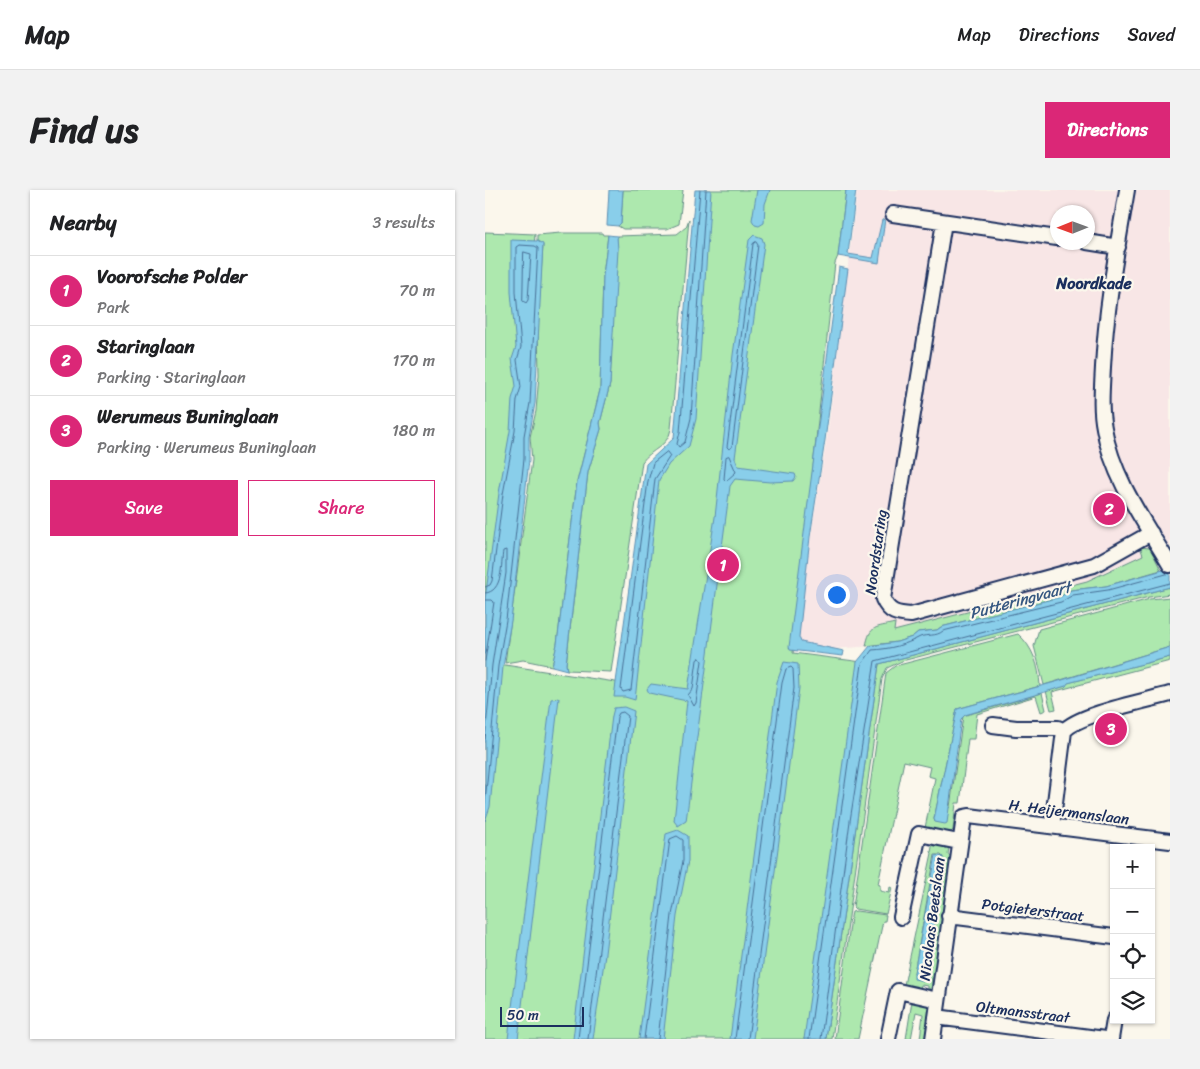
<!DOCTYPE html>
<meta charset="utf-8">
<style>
body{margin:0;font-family:Sriracha,sans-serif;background:#f2f2f2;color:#202124}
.controls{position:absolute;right:15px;bottom:15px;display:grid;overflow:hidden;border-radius:0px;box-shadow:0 1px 4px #0004}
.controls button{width:45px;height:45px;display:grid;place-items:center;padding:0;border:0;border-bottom:1px solid #e0e0e0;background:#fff;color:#202124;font:25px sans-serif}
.compass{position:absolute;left:565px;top:15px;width:45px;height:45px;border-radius:50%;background:#fff;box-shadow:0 1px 4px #0004;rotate:269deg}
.scale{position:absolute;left:15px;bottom:12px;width:84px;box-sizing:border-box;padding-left:5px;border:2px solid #1b2f5e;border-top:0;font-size:14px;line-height:18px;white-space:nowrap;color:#1b2f5e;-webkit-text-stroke:4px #fbf7ec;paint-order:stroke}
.you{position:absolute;left:351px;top:404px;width:18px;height:18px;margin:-12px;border:4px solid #fff;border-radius:50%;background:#1a73e8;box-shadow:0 0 0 8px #1a73e833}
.badge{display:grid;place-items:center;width:32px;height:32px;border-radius:50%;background:#db2777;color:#fff;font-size:16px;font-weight:700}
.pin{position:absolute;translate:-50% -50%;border:2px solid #fff;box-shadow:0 1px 5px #0006}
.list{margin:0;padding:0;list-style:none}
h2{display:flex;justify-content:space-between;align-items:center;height:65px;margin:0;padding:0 20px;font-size:21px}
h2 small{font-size:16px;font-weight:400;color:#757577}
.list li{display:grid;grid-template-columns:32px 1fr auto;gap:15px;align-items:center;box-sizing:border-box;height:70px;padding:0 20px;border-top:1px solid #e0e0e0}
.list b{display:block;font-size:19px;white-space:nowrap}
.list p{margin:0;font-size:16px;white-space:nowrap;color:#757577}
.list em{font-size:16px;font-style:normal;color:#757577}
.actions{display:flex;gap:10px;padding:15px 20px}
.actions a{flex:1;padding:11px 0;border:1px solid #db2777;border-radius:0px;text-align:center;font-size:18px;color:#db2777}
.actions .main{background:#db2777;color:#fff}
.icon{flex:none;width:28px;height:28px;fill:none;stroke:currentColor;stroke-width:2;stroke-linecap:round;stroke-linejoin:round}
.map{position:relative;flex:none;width:685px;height:849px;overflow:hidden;border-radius:0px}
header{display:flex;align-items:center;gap:30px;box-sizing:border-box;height:70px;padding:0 25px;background:#fff;border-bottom:1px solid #e0e0e0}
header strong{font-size:24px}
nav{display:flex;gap:28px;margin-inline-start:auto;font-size:18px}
.intro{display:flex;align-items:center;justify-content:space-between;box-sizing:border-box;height:120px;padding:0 30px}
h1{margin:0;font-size:35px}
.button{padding:12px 22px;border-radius:0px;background:#db2777;color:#fff;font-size:18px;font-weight:700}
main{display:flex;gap:30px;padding:0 30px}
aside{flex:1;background:#fff;border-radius:0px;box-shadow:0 1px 4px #0004}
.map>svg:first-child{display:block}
.built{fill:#f8e6e6;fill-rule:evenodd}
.green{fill:#ade8ae;stroke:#648c86;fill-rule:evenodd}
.water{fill:#89ceea;stroke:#5d8eb2}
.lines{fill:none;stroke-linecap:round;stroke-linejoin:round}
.shore{stroke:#476f96;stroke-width:1}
.minor-casing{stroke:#1b2f5e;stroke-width:18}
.minor{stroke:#fbf7ec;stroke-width:14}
.labels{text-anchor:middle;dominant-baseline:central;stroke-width:4.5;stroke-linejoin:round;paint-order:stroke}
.street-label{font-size:15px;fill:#1b2f5e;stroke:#fbf7ec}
.neighbourhood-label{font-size:16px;font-weight:bold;fill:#1b2f5e;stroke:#fbf7ec}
.water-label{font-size:16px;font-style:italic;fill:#365781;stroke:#fbf7ec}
</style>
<header>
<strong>Map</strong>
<nav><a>Map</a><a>Directions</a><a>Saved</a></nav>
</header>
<div class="intro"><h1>Find us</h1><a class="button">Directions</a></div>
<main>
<aside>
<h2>Nearby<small>3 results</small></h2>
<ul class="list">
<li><span class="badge">1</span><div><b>Voorofsche Polder</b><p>Park</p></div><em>70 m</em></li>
<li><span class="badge">2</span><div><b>Staringlaan</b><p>Parking · Staringlaan</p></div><em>170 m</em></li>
<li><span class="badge">3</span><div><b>Werumeus Buninglaan</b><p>Parking · Werumeus Buninglaan</p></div><em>180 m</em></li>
</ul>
<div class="actions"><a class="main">Save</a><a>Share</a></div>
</aside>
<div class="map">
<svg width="685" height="849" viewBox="0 0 685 849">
<rect width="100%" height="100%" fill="#fbf7ec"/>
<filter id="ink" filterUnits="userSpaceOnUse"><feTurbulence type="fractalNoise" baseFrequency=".02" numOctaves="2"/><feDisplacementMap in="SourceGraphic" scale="10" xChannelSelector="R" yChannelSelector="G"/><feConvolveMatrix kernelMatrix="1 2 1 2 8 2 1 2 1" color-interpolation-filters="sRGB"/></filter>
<g filter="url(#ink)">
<path class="built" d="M372,0H685V378L402,455L307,462L343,240ZM572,22H602V52H572Z"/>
<path class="green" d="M138,0H198L194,34L182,39H138L133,36L136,33Z
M219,0H361L353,66L350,73L308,463L385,473L332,849H0V42L50,44L35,251L7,473L143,494L169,287L199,244Z
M204,29L186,239C183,257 166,259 157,272L126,482L82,480L81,475L103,282L116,239L115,233L125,194L132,46L192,44L201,37Z
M76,43H117L118,45H123L118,86L115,200L92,292L72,454L67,476L38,470L20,473L47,270L45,247L51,221L54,185L53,134L58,55L52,51V45Z
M655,357L665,358L676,380L621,396L586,400L575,407L456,437L452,440L433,442L427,447L412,452L381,456C385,435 390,438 410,433L409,441L602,391L658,365Z
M685,397V404L664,407L417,471L402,478L397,489L347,849H341L394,474Z
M685,407V457L559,495L549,456L554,439L665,409Z
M533,444C548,457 554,476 555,496L472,519L449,629L450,632L465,617L478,526L557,503L561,520L556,522L551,506L492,524L489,549H483L475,613H471L468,640L465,643L445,639V637L440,638L450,588L443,586L445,577L419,571L393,694L395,695V701L404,703L405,697L407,698L401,724L370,719L368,717L401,483L410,476Z
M685,467V471L567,502L571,519L566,520L561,501L581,496L582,493Z
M448,652L464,657L463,665L468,666L452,788H447V797L443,800V796L436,795L435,798L419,795L447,663L446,662ZM450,665H456L458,667L442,788L429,783Z
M371,721L401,725L400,731H398L373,849H350L366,727L367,722Z
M427,811L445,815L444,822L447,823L444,849H435L438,824L431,822L426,849H421Z"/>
<path class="water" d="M124,0H138L136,33L133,36L122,35Z
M210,0H226L211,229L204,256L184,274L174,290L150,510L140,507H129L161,274L189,248Z
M272,0H285L280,14L279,33L274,36L270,35L267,30Z
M361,0H371L363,64L388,68L397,30L400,29L394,73L353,66Z
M123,45L132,46L133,60L125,194L115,233L116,239L103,282L81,474L82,480L67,476L72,454L92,292L115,200L118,86Z
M269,45L277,48L279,54L250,268L253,276L310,284L311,287L308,291L285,292L250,289L245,296L201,631L193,636L189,631L202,511L164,503L162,499L166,494L203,499L230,327L248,165L264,50Z
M26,50L52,51L58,54L50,213L44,247V270L26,431L18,477L5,617L0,631V410L14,303L25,241L27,209L31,196L27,169L31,157L26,102Z
M354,77L363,79L340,250L325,347L314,447L316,452L359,461L358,466L305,460L304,457Z
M685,378V397L394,474L341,849H319L372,472L385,456L412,452L427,447L433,442L452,440L456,437L575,407L586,400L621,396Z
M685,457V467L583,493L581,496L480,525L476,529L462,633L460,634L450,632L449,629L472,519L574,491Z
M299,472L313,474L314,498L268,849H245L292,492Z
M74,508L33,849H23L66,509Z
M139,517L149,521L119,772L108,849H88L127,526L129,518Z
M193,640L203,646V671L192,726L178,849H154L181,644Z
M451,665L458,667L442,788L439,791L429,789V783Z"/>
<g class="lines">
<path class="shore" d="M215,0L195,242L192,254L194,257L200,252L206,228L221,0
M271,52L273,55L247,257L244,259L242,257L268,54Z
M39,62L46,64L43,110L41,113L38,111Z
M182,262L185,266L170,289L146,500L138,502L136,499L163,291L168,273Z
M244,266L251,282L241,291L239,289L241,267Z
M0,397L5,395L7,391L18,304L30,241L32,210L36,197L32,170L36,157L31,102V57L34,55L50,56L53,58L45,213L39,246V269L21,430L13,476L0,613
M0,403C18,402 16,375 18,361L21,360V383L7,475L0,549
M0,410H7L9,412L0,471
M215,468L217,471L211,513L209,516L203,505L208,499L212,470Z
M93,849L132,527L134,523L138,522L143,526L103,849
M159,849L185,649L192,646L198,650V671L187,725L173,849
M250,849L297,493L301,479L306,477L308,479L309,498L263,849
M324,849L377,474L387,460C405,459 420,455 435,447C442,444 451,447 458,441L576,412L588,405L623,400L685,383
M336,849L365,631L390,471L685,393"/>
<defs>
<path id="minor" d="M642,0C632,59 621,118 618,177C617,198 615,218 619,238C627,287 660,333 685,375
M408,24L572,48
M459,32L398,409C404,423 412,424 426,425L609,375L666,343
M602,52L633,57
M508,535L531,538H573L579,541
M567,636L579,541C593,524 661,511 685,504
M464,726L629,747
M416,727L434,644L474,652
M451,827L620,849
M403,849L413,801L453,810
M448,849L479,627L484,626L685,651
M626,849L629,830"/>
</defs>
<use href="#minor" class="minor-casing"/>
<use href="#minor" class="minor"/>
</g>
</g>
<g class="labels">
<g class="street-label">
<text transform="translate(391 362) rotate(-82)">Noordstaring</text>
<text transform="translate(584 622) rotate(7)">H. Heijermanslaan</text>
<text transform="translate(548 720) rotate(7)">Potgieterstraat</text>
<text transform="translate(447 729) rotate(-83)">Nicolaas Beetslaan</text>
<text transform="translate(538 822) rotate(7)">Oltmansstraat</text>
</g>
<g class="neighbourhood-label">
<text x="609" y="93">Noordkade</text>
</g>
<g class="water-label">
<text transform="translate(535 410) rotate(-15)">Putteringvaart</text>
</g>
</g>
</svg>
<div class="controls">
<button>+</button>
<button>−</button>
<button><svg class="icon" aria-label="locate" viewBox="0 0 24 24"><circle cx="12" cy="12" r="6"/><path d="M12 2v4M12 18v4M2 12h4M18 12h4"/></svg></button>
<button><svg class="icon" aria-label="layers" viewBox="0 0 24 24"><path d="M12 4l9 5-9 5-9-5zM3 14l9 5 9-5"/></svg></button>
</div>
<svg class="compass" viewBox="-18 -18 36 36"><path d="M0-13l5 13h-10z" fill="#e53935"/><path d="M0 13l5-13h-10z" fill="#757577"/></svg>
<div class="scale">50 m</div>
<div class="you"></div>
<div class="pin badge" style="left:238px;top:375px">1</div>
<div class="pin badge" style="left:624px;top:319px">2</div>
<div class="pin badge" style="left:626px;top:539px">3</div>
</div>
</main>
